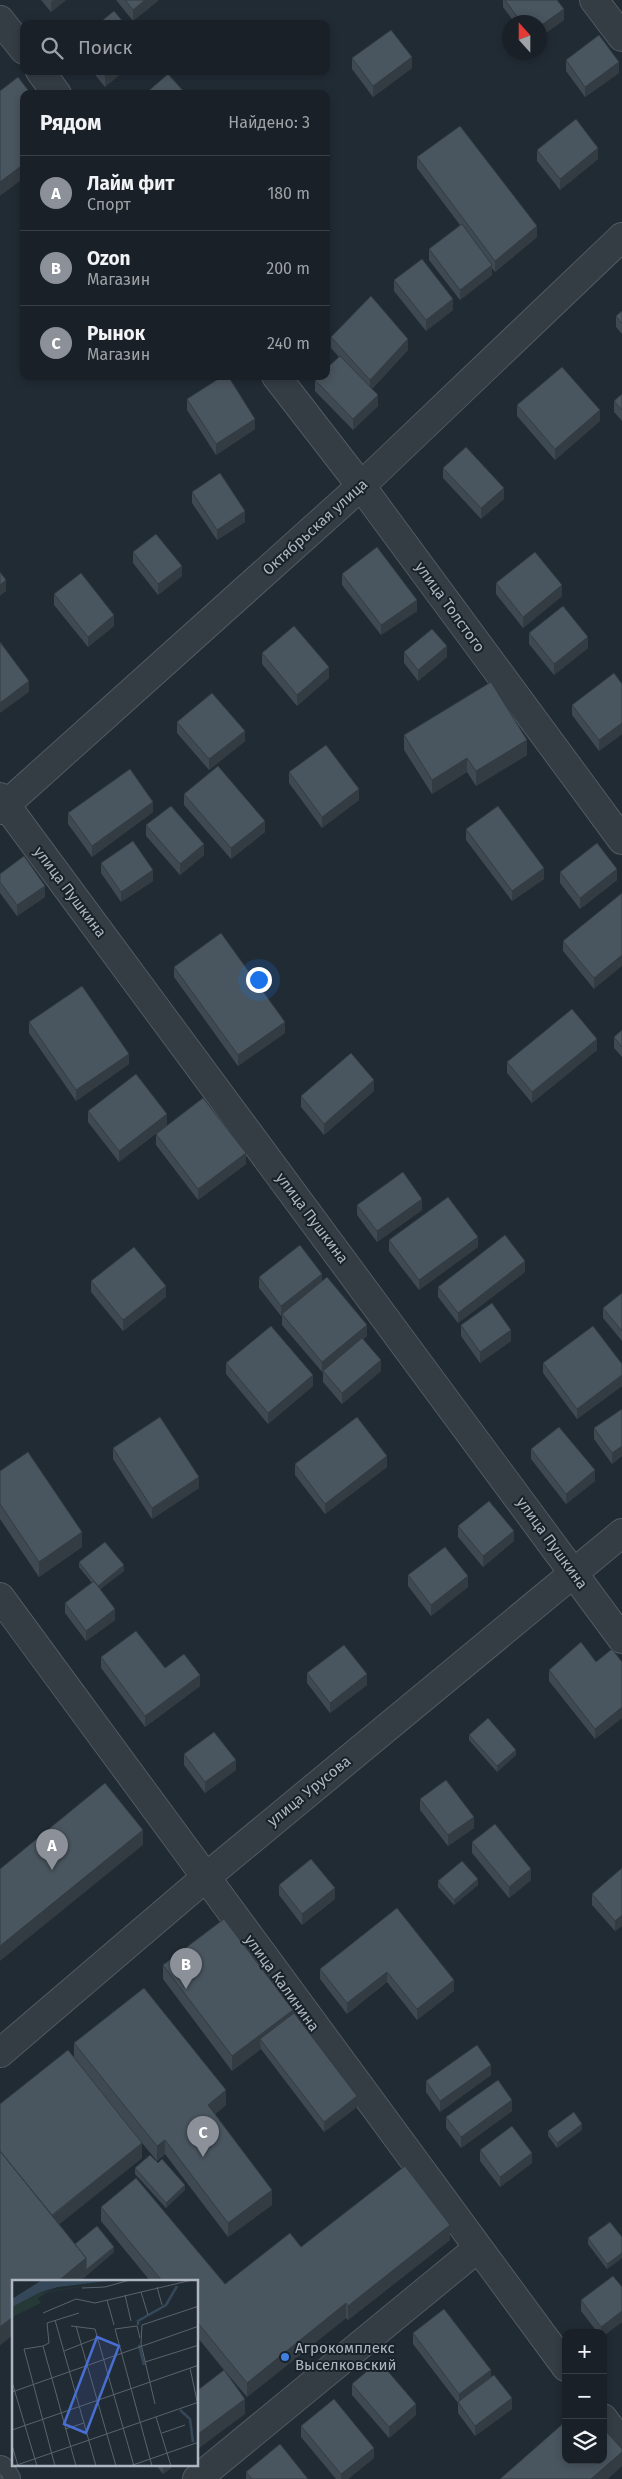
<!DOCTYPE html>
<html lang="ru">
<meta charset="utf-8">
<style>
body{margin:0;font-family:"Fira Sans",sans-serif;background:#262d33;color:#f1f3f6}
.controls{position:absolute;right:15px;bottom:15px;display:grid;overflow:hidden;border-radius:10px;box-shadow:0 2px 8px #0003}
.controls button{width:45px;height:45px;display:grid;place-items:center;padding:0;border:0;border-bottom:1px solid #373e44;background:#192027;color:#f1f3f6;font:25px sans-serif}
.compass{position:absolute;left:502px;top:15px;width:45px;height:45px;border-radius:50%;background:#192027;box-shadow:0 2px 8px #0003;rotate:339deg}
.you{position:absolute;left:258px;top:979px;width:18px;height:18px;margin:-12px;border:4px solid #fff;border-radius:50%;background:#1a73e8;box-shadow:0 0 0 8px #1a73e833}
.badge{display:grid;place-items:center;width:32px;height:32px;border-radius:50%;background:#8c9099;color:#fff;font-size:16px;font-weight:700}
.pin{position:absolute;translate:-50% -41px;filter:drop-shadow(0 1px 2px #0008)}
.pin::after{content:'';position:absolute;top:26px;width:18px;height:15px;background:inherit;clip-path:polygon(0 0,100% 0,50% 100%)}
.list{margin:0;padding:0;list-style:none}
h2{display:flex;justify-content:space-between;align-items:center;height:65px;margin:0;padding:0 20px;font-size:21px}
h2 small{font-size:16px;font-weight:400;color:#9fa3a7}
.list li{display:grid;grid-template-columns:32px 1fr auto;gap:15px;align-items:center;box-sizing:border-box;height:75px;padding:0 20px;border-top:1px solid #373e44}
.list b{display:block;font-size:19px;white-space:nowrap}
.list p{margin:0;font-size:16px;white-space:nowrap;color:#9fa3a7}
.list em{font-size:16px;font-style:normal;color:#9fa3a7}
.icon{flex:none;width:28px;height:28px;fill:none;stroke:currentColor;stroke-width:2;stroke-linecap:round;stroke-linejoin:round}
.map{position:relative;flex:none;width:622px;height:2479px;overflow:hidden}
.search{position:absolute;background:#192027;box-shadow:0 2px 8px #0003;left:20px;top:20px;width:310px;height:55px;display:flex;align-items:center;gap:12px;box-sizing:border-box;padding:0 18px;border-radius:10px;color:#9fa3a7;font-size:19px}
.panel{position:absolute;background:#192027;box-shadow:0 2px 8px #0003;left:20px;top:90px;width:310px;height:290px;border-radius:10px}
.map>svg:first-child{display:block}
.lines{fill:none;stroke-linecap:round;stroke-linejoin:round}
.street-casing{stroke:#515a62;stroke-width:30}
.street{stroke:#343c44;stroke-width:28}
.wall{fill:#3f4952}
.shaded-wall{fill:#333c42}
.building{fill:#49555f;stroke:#333c42}
.shop-dot{fill:#3f7fe0;stroke:#192129;stroke-width:2}
.labels{text-anchor:middle;dominant-baseline:central;stroke-width:4;stroke-linejoin:round;paint-order:stroke}
.street-label{font-size:15px;fill:#aeb7c1;stroke:#192129}
.poi-label{font-size:15px;fill:#aeb7c1;stroke:#192129;text-anchor:start}
.inset-river{fill:none;stroke:#35485a;stroke-width:2.5}
.inset-road{fill:none;stroke:#59636c;stroke-width:1}
.view{fill:#486ed1;fill-opacity:0.15;stroke:#486ed1;stroke-width:2.5}
.inset-edge{fill:none;stroke:#aeb7c1;stroke-width:2.5}
</style>
<div class="map">
<svg width="622" height="2479" viewBox="0 0 622 2479">
<rect width="100%" height="100%" fill="#212b34"/>
<g class="lines">
<defs>
<path id="street" d="M594,0L622,37
M0,20L24,50
M40,71L57,94
M276,376L361,486L622,840
M0,797L622,1639
M0,810L361,486L622,237
M0,1597L566,2367
M0,2053L205,1878L622,1533
M603,2418L622,2444
M0,2470L6,2479
M197,2479L478,2248"/>
</defs>
<use href="#street" class="street-casing"/>
<use href="#street" class="street"/>
</g>
<path class="wall" d="M41,0H66L51,12Z
M116,0H159L133,21Z
M503,0H557L564,20L540,37V22H514L503,7Z
M352,58L412,68L373,97L352,69Z
M566,60L619,73L585,97L566,71Z
M92,71H124L105,87Z
M537,150L598,159L560,190L537,161Z
M417,157L537,237L495,272L492,268V275L460,300L429,260V249L460,225L417,168Z
M394,280L453,310L426,331L394,291Z
M622,311V334L616,327V316Z
M331,337L408,350L372,389L378,406L353,430L315,391V380L339,357L331,348Z
M622,394V421L614,412V401Z
M187,399L255,429L216,455L187,410Z
M517,405L600,421L555,460L517,416Z
M443,468L504,499L481,519L443,478Z
M192,492L245,522L217,540L192,503Z
M133,552L182,576L158,595L133,563Z
M342,574L417,611L381,635L342,585Z
M496,583L562,596L523,628L496,594Z
M54,594L114,626L88,647L54,605Z
M529,633L588,648L554,675L529,644Z
M404,652L447,657L418,681L404,663Z
M262,653L329,678L297,706L262,664Z
M622,684V734L599,751L572,715V705Z
M177,722L245,741L209,770L177,733Z
M404,735L527,755L476,786L467,772L432,794L404,750Z
M289,772L359,800L322,828L289,783Z
M184,794L265,832L231,859L184,805Z
M153,812L92,857L68,824V813Z
M146,825L204,855L180,875L146,836Z
M466,829L544,879L512,901L466,840Z
M101,863L153,881L121,902L101,873Z
M560,872L617,880L580,909L560,883Z
M0,874L45,897L17,916L0,893Z
M622,893L594,989L563,951V941Z
M174,967L285,1033L238,1066L174,977Z
M29,1022L129,1064L76,1101L29,1033Z
M622,1030V1057L614,1048V1037Z
M597,1050L532,1103L507,1073V1062Z
M374,1091L324,1135L301,1107V1096Z
M88,1111L167,1125L119,1162L88,1122Z
M156,1134L246,1164L198,1200L156,1145Z
M357,1205L422,1210L377,1242L357,1215Z
M389,1240L478,1247L419,1290L389,1251Z
M525,1272L458,1323L438,1297V1287Z
M259,1277L322,1281L367,1336L363,1339L381,1371L342,1404L323,1382V1373L282,1325V1315L281,1316L259,1288Z
M91,1281L166,1297L123,1331L91,1292Z
M622,1293V1341L603,1318V1308Z
M461,1325L511,1341L480,1363L461,1336Z
M226,1363L313,1386L268,1424L226,1374Z
M543,1363L622,1364V1386L577,1419L543,1373Z
M622,1409V1456L612,1464L594,1439V1428Z
M113,1448L199,1488L152,1519L113,1459Z
M531,1449L595,1481L566,1504L531,1459Z
M295,1464L387,1467L325,1514L295,1475Z
M0,1471L82,1547L39,1577L0,1519Z
M458,1526L514,1541L483,1567L458,1537Z
M79,1562L124,1571L100,1589L115,1620L86,1641L65,1613V1603L92,1583L79,1567Z
M408,1575L468,1587L431,1616L408,1586Z
M101,1657L165,1668L200,1686L145,1727L101,1668Z
M596,1662H622V1718L595,1739L549,1681V1670Z
M307,1673L367,1685L330,1713L307,1683Z
M469,1735L516,1755L497,1772L469,1740Z
M184,1754L236,1770L205,1793L184,1765Z
M420,1799L474,1828L448,1846L420,1810Z
M472,1842L531,1880L509,1898L472,1853Z
M622,1868V1926L615,1931L592,1905V1894Z
M438,1881L478,1885L454,1905L438,1887Z
M279,1885L335,1899L302,1925L279,1895Z
M397,1908L454,1991L417,2020L387,1982L347,2014L320,1979V1969Z
M163,1965L293,2014L357,2107L324,2132L261,2049L232,2071L163,1979Z
M144,1988L226,2090V2105L215,2114L272,2190V2205L228,2237L165,2154L157,2161L142,2143V2158L59,2224L75,2244L97,2226L114,2247V2252L79,2282H14V2334L0,2345V2104L68,2050L118,2112L74,2058V2043Z
M491,2075L440,2112L426,2092V2081Z
M512,2111L461,2148L446,2128V2117Z
M582,2130L557,2148L548,2136V2131Z
M480,2150L532,2163L500,2187L480,2161Z
M158,2163L185,2190L166,2208L135,2174V2168Z
M101,2207L225,2284L301,2247L450,2240L348,2320L346,2318L247,2397L225,2371L245,2414L224,2370L198,2338V2282H151L101,2221Z
M622,2237V2258L607,2269L588,2244V2238Z
M622,2287V2322L603,2336V2333H598L581,2311V2300Z
M413,2333L491,2377L512,2409L475,2436L458,2413V2403L413,2344Z
M352,2384L416,2415L389,2438L352,2395Z
M301,2426L374,2458L348,2479H336L301,2437Z
M156,2465H175L163,2474Z
M246,2472L308,2479H246Z"/>
<path class="shaded-wall" d="M53,0H66L51,12V2Z
M145,0H159L133,21V10Z
M564,9V20L540,37V26Z
M412,57V68L373,97V86Z
M619,62V73L585,97V87Z
M111,71H124L105,87V76Z
M598,148V159L560,190V179Z
M24,164V178L0,196V182Z
M537,226V237L495,272V261Z
M492,265V275L460,300V290Z
M453,299V310L426,331V320Z
M408,339V350L370,391V380Z
M378,395V406L353,430V419Z
M600,410V421L555,460V449Z
M255,419V429L216,455V444Z
M504,488V499L481,519V508Z
M245,511V522L217,540V530Z
M182,566V576L158,595V584Z
M6,580V591L0,596V585Z
M562,585V596L523,628V617Z
M417,600V611L381,635V625Z
M114,615V626L88,647V637Z
M588,637V648L554,675V664Z
M447,646V657L418,681V670Z
M329,667V678L297,706V695Z
M29,681V692L0,713V703Z
M622,723V734L599,751V740Z
M245,731V741L209,770V759Z
M527,740V755L476,786V771Z
M467,758V772L432,794V780Z
M359,789V800L322,828V817Z
M153,802V812L92,857V846Z
M265,821V832L231,859V848Z
M204,844V855L180,875V864Z
M544,868V879L512,901V891Z
M617,869V880L580,909V898Z
M153,870V881L121,902V892Z
M45,886V897L17,916V905Z
M622,955V966L594,989V978Z
M285,1022V1033L238,1066V1055Z
M597,1039V1050L532,1103V1092Z
M129,1054V1064L76,1101V1090Z
M374,1080V1091L324,1135V1124Z
M167,1114V1125L119,1162V1151Z
M246,1153V1164L198,1200V1189Z
M422,1199V1210L377,1242V1231Z
M478,1237V1247L419,1290V1280Z
M525,1261V1272L458,1323V1313Z
M322,1274V1285L281,1316V1306Z
M166,1286V1297L123,1331V1320Z
M367,1325V1336L324,1372L323,1371L322,1373V1362Z
M511,1330V1341L480,1363V1352Z
M381,1360V1371L342,1404V1393Z
M313,1375V1386L268,1424V1413Z
M622,1375V1386L577,1419V1409Z
M622,1446V1456L612,1464V1453Z
M387,1456V1467L325,1514V1504Z
M595,1470V1481L566,1504V1494Z
M199,1477V1488L152,1519V1508Z
M514,1531V1541L483,1567V1556Z
M82,1532V1547L39,1577V1562Z
M124,1565V1571L98,1591V1586Z
M468,1576V1587L431,1616V1605Z
M115,1609V1620L86,1641V1631Z
M367,1674V1685L330,1713V1703Z
M200,1675V1686L145,1727V1716Z
M622,1707V1718L595,1739V1729Z
M516,1750V1755L497,1772V1766Z
M236,1760V1770L205,1793V1782Z
M474,1817V1828L448,1846V1835Z
M143,1830V1845L0,1961V1946Z
M531,1869V1880L509,1898V1887Z
M478,1879V1885L454,1905V1900Z
M335,1888V1899L302,1925V1914Z
M622,1915V1926L615,1931V1921Z
M387,1972V1982L347,2014V2003Z
M454,1980V1991L417,2020V2009Z
M293,2010V2025L260,2039L261,2049L232,2071V2056Z
M491,2065V2075L440,2112V2101Z
M226,2090V2105L208,2120V2105Z
M357,2096V2107L324,2132V2122Z
M512,2100V2111L461,2148V2137Z
M582,2124V2130L557,2148V2143Z
M165,2140V2154L157,2161V2146Z
M142,2143V2158L51,2231V2217Z
M532,2153V2163L500,2187V2177Z
M185,2185V2190L166,2208V2203Z
M272,2190V2205L228,2237V2223Z
M450,2225V2240L348,2320V2306Z
M114,2247V2252L79,2282H57L86,2258Z
M622,2253V2258L607,2269V2264Z
M346,2303V2318L247,2397V2383Z
M622,2311V2322L603,2336V2333H601V2327Z
M14,2316V2334L0,2345V2327Z
M491,2370V2381L459,2405V2394Z
M512,2398V2409L475,2436V2426Z
M245,2399V2414L198,2449V2434Z
M416,2404V2415L389,2438V2427Z
M374,2448V2458L348,2479H341V2474Z
M622,2452V2466L608,2479H591Z
M163,2465H175L163,2474Z"/>
<path class="building" d="M125,0H145L133,10Z
M505,0H557L564,9L540,26V22H521Z
M114,11L125,24H98Z
M391,30L412,57L373,86L352,58Z
M599,35L619,62L585,87L566,60Z
M101,71H111L105,76Z
M168,74L186,94H145Z
M18,77L31,94H24V164L0,182V91Z
M576,119L598,148L560,179L537,150Z
M460,126L537,226L495,261L417,157Z
M462,224L492,265L460,290L429,249Z
M422,259L453,299L426,320L394,280Z
M371,296L408,339L370,380L331,337Z
M622,311V324L616,316Z
M340,356L378,395L353,419L315,380L319,376H326V369Z
M562,367L600,410L555,449L517,405Z
M223,376H228L255,419L216,444L187,399Z
M622,394V410L614,401Z
M466,447L504,488L481,508L443,468Z
M220,473L245,511L217,530L192,492Z
M156,534L182,566L158,584L133,552Z
M377,547L417,600L381,625L342,574Z
M535,552L562,585L523,617L496,583Z
M0,572L6,580L0,585Z
M81,573L114,615L88,637L54,594Z
M563,606L588,637L554,664L529,633Z
M294,626L329,667L297,695L262,653Z
M432,629L447,646L418,670L404,652Z
M0,642L29,681L0,703Z
M614,673L622,684V723L599,740L572,705Z
M491,682L527,740L476,771L467,758L432,780L404,735Z
M212,693L245,731L209,759L177,722Z
M326,745L359,789L322,817L289,772Z
M218,766L265,821L231,848L184,794Z
M130,769L153,802L92,846L68,813Z
M171,806L204,844L180,864L146,825Z
M498,806L544,868L512,891L466,829Z
M133,841L153,870L121,892L101,863Z
M597,843L617,869L580,898L560,872Z
M24,856L45,886L17,905L0,882V874Z
M622,893V955L594,978L563,941Z
M221,933L285,1022L238,1055L174,967Z
M82,986L129,1054L76,1090L29,1022Z
M572,1009L597,1039L532,1092L507,1062Z
M622,1030V1047L614,1037Z
M351,1053L374,1080L324,1124L301,1096Z
M136,1074L167,1114L119,1151L88,1111Z
M203,1098L246,1153L198,1189L156,1134Z
M403,1172L422,1199L377,1231L357,1205Z
M448,1197L478,1237L419,1280L389,1240Z
M505,1235L525,1261L458,1313L438,1287Z
M300,1245L322,1274L281,1306L259,1277Z
M134,1247L166,1286L123,1320L91,1281Z
M327,1277L367,1325L322,1362L282,1314Z
M622,1293V1331L603,1308Z
M492,1303L511,1330L480,1352L461,1325Z
M271,1326L313,1375L268,1413L226,1363Z
M593,1326L622,1364V1375L577,1409L543,1363Z
M362,1338L381,1360L342,1393L323,1371Z
M622,1409V1446L612,1453L594,1428Z
M160,1417L199,1477L152,1508L113,1448Z
M357,1417L387,1456L325,1504L295,1464Z
M559,1427L595,1470L566,1494L531,1449Z
M28,1452L82,1532L39,1562L0,1504V1471Z
M489,1501L514,1531L483,1556L458,1526Z
M105,1542L124,1565L98,1586L79,1562Z
M445,1547L468,1576L431,1605L408,1575Z
M94,1581L115,1609L86,1631L65,1603Z
M136,1631L165,1668L184,1654L200,1675L145,1716L101,1657Z
M581,1642L596,1662L612,1649L622,1662V1707L595,1729L549,1670Z
M344,1645L367,1674L330,1703L307,1673Z
M488,1718L516,1750L497,1766L469,1735Z
M214,1732L236,1760L205,1782L184,1754Z
M446,1780L474,1817L448,1835L420,1799Z
M105,1783L143,1830L0,1946V1869Z
M495,1824L531,1869L509,1887L472,1842Z
M311,1859L335,1888L302,1914L279,1885Z
M462,1861L478,1879L454,1900L438,1881Z
M622,1868V1915L615,1921L592,1894Z
M397,1908L454,1980L417,2009L387,1972L347,2003L320,1969Z
M224,1919L293,2010L232,2056L163,1965Z
M144,1988L226,2090L208,2105L272,2190L228,2223L165,2140L157,2146L74,2043Z
M294,2013L357,2096L324,2122L260,2039Z
M477,2045L491,2065L440,2101L426,2081Z
M68,2050L142,2143L52,2215L0,2151V2104Z
M498,2080L512,2100L461,2137L446,2117Z
M574,2112L582,2124L557,2143L548,2131Z
M512,2126L532,2153L500,2177L480,2150Z
M0,2151L86,2258L57,2282H14V2316L0,2327Z
M150,2155L158,2163L162,2159L185,2185L166,2203L135,2168Z
M405,2166L450,2225L348,2306L346,2303L247,2383L198,2323V2282H163L101,2207L136,2178L225,2284L290,2233L301,2247Z
M610,2222L622,2237V2253L607,2264L588,2238Z
M97,2226L114,2247L86,2270V2258L75,2244Z
M613,2276L622,2287V2311L601,2327L581,2300Z
M444,2309L491,2370L459,2394L413,2333Z
M379,2361L416,2404L389,2427L352,2384Z
M224,2370L245,2399L198,2434V2390Z
M494,2375L512,2398L475,2426L458,2402Z
M334,2399L374,2448L341,2474L301,2426Z
M566,2421V2460H603V2428L622,2449V2452L591,2479H500Z
M280,2444L308,2479H252L246,2472Z
M0,2472L5,2479H0Z"/>
<circle class="shop-dot" cx="285" cy="2357" r="5"/>
<g class="labels">
<g class="street-label">
<text transform="translate(315 527) rotate(-42)">Октябрьская улица</text>
<text transform="translate(450 607) rotate(54)">улица Толстого</text>
<text transform="translate(70 892) rotate(53)">улица Пушкина</text>
<text transform="translate(312 1218) rotate(53)">улица Пушкина</text>
<text transform="translate(552 1543) rotate(54)">улица Пушкина</text>
<text transform="translate(309 1791) rotate(-39)">улица Урусова</text>
<text transform="translate(282 1983) rotate(54)">улица Калинина</text>
</g>
<g class="poi-label">
<text x="295" y="2348">Агрокомплекс<tspan x="295" dy="17">Выселковский</tspan></text>
</g>
</g>
<g transform="translate(12 2280)">
<rect width="186" height="186" fill="#212b34"/>
<path d="M115,0L36,12L26,18L29,23L0,37V27L29,12Z" fill="#253937"/>
<path d="M30,0H104L46,7L29,12L0,27V19Z" fill="#35485a"/>
<path class="inset-river" d="M126,45V41L154,25L165,6M127,65L132,85M168,130L178,139L181,162"/>
<path class="inset-road" d="M145,7L150,25M70,8L93,7L118,0M129,12L136,35M113,15L119,41M95,20L102,45M31,33L64,19L83,23L180,0M43,40L84,186M59,46L83,49L122,186M64,46L104,186M128,58L125,46L103,49L140,186M31,66L12,69L43,186M52,71L85,58M133,82L187,65M178,88L187,130M0,102L25,186M0,112L187,46M143,124L129,64L130,45L187,26M144,137L159,186M53,149L72,143M0,150L187,85M150,153L173,145M0,165L6,186M2,186L187,122M64,186L31,66L37,63L35,43L67,33M118,186L187,162"/>
<path class="view" d="M85,57L107,66L74,153L52,144Z"/>
<rect width="186" height="186" class="inset-edge"/>
</g>
</svg>
<div class="controls">
<button>+</button>
<button>−</button>
<button><svg class="icon" aria-label="layers" viewBox="0 0 24 24"><path d="M12 4l9 5-9 5-9-5zM3 14l9 5 9-5"/></svg></button>
</div>
<svg class="compass" viewBox="-18 -18 36 36"><path d="M0-13l5 13h-10z" fill="#e53935"/><path d="M0 13l5-13h-10z" fill="#9fa3a7"/></svg>
<div class="you"></div>
<div class="pin badge" style="left:52px;top:1870px">A</div>
<div class="pin badge" style="left:186px;top:1989px">B</div>
<div class="pin badge" style="left:203px;top:2157px">C</div>
<div class="search"><svg class="icon" aria-label="search" viewBox="0 0 24 24"><circle cx="10" cy="10" r="6"/><path d="M15 15l6 6"/></svg>Поиск</div>
<section class="panel">
<h2>Рядом<small>Найдено: 3</small></h2>
<ul class="list">
<li><span class="badge">A</span><div><b>Лайм фит</b><p>Спорт</p></div><em>180 m</em></li>
<li><span class="badge">B</span><div><b>Ozon</b><p>Магазин</p></div><em>200 m</em></li>
<li><span class="badge">C</span><div><b>Рынок</b><p>Магазин</p></div><em>240 m</em></li>
</ul>
</section>
</div>
